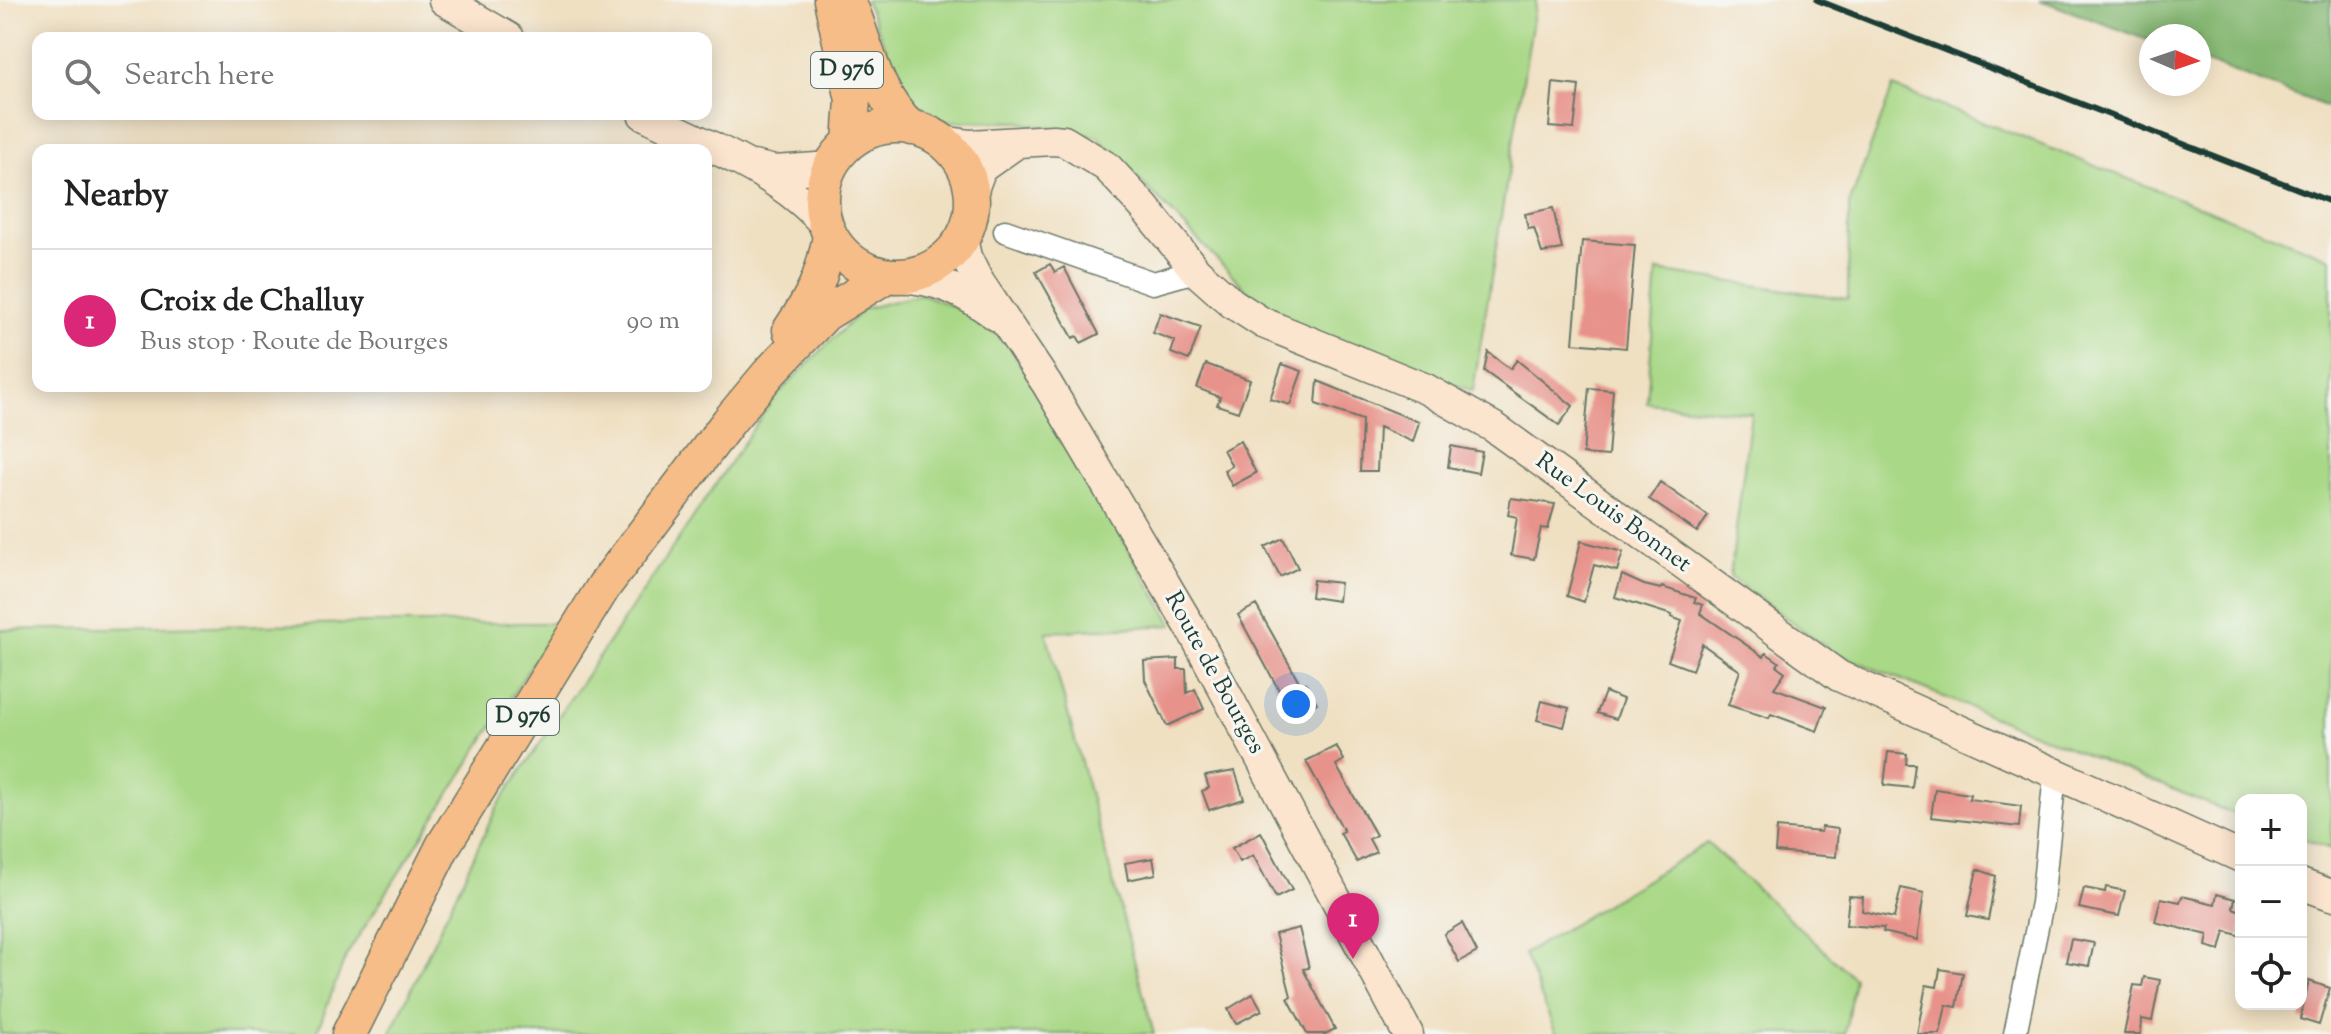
<!DOCTYPE html>
<meta charset="utf-8">
<style>
body{margin:0;font-family:"Sorts Mill Goudy",serif;background:#f6f6f6;color:#222}
.controls{position:absolute;right:24px;bottom:24px;display:grid;overflow:hidden;border-radius:16px;box-shadow:0 4px 20px #0003}
.controls button{width:72px;height:72px;display:grid;place-items:center;padding:0;border:0;border-bottom:2px solid #e0e0e0;background:#fff;color:#222;font:40px sans-serif}
.compass{position:absolute;left:2139px;top:24px;width:72px;height:72px;border-radius:50%;background:#fff;box-shadow:0 4px 20px #0003;rotate:92deg}
.you{position:absolute;left:1296px;top:704px;width:28px;height:28px;margin:-20px;border:6px solid #fff;border-radius:50%;background:#1a73e8;box-shadow:0 0 0 12px #1a73e833}
.badge{display:grid;place-items:center;width:52px;height:52px;border-radius:50%;background:#db2777;color:#fff;font-size:26px;font-weight:700}
.pin{position:absolute;translate:-50% -66px;filter:drop-shadow(0 2px 4px #0008)}
.pin::after{content:'';position:absolute;top:42px;width:28px;height:24px;background:inherit;clip-path:polygon(0 0,100% 0,50% 100%)}
.list{margin:0;padding:0;list-style:none}
h2{display:flex;justify-content:space-between;align-items:center;height:104px;margin:0;padding:0 32px;font-size:34px}
h2 small{font-size:26px;font-weight:400;color:#767676}
.list li{display:grid;grid-template-columns:52px 1fr auto;gap:24px;align-items:center;box-sizing:border-box;height:144px;padding:0 32px;border-top:2px solid #e0e0e0}
.list b{display:block;font-size:30px;white-space:nowrap}
.list p{margin:0;font-size:26px;white-space:nowrap;color:#767676}
.list em{font-size:26px;font-style:normal;color:#767676}
.icon{flex:none;width:44px;height:44px;fill:none;stroke:currentColor;stroke-width:2;stroke-linecap:round;stroke-linejoin:round}
.map{position:relative;flex:none;width:2331px;height:1034px;overflow:hidden}
.search{position:absolute;background:#fff;box-shadow:0 4px 20px #0003;left:32px;top:32px;width:680px;height:88px;display:flex;align-items:center;gap:20px;box-sizing:border-box;padding:0 28px;border-radius:16px;color:#767676;font-size:30px}
.panel{position:absolute;background:#fff;box-shadow:0 4px 20px #0003;left:32px;top:144px;width:680px;height:248px;border-radius:16px}
.map>svg:first-child{display:block}
.green{fill:#a9d886;stroke:#648a5d;stroke-width:2}
.forest{fill:#86b873;stroke:#527a54;stroke-width:2}
.building{fill:#e7938b}
.lines{fill:none;stroke-linecap:round;stroke-linejoin:round}
.street-casing{stroke:#687666;stroke-width:25}
.secondary-casing{stroke:#687666;stroke-width:33}
.primary-casing{stroke:#687666;stroke-width:37}
.street{stroke:#fff;stroke-width:22}
.secondary{stroke:#fce5cf;stroke-width:30}
.primary{stroke:#f7bd88;stroke-width:34}
.rail{stroke:#1f3d34;stroke-width:6}
.labels{text-anchor:middle;dominant-baseline:central;stroke-width:6;stroke-linejoin:round;paint-order:stroke}
.shield{fill:#f6f6f2;stroke:#60746d;stroke-width:2}
.shield-label{font-size:22px;font-weight:bold;fill:#1f3d34}
.street-label{font-size:24px;fill:#1f3d34;stroke:#f6f6f2}
</style>
<div class="map">
<svg width="2331" height="1034" viewBox="0 0 2331 1034">
<rect width="100%" height="100%" fill="#f6f6f2"/>
<filter id="ink" filterUnits="userSpaceOnUse"><feTurbulence type="fractalNoise" baseFrequency=".0125" numOctaves="2"/><feDisplacementMap in="SourceGraphic" scale="16" xChannelSelector="R" yChannelSelector="G"/><feConvolveMatrix kernelMatrix="1 2 1 2 8 2 1 2 1" color-interpolation-filters="sRGB"/></filter>
<filter id="wash" filterUnits="userSpaceOnUse"><feTurbulence type="fractalNoise" baseFrequency=".006" numOctaves="4" result="noise"/><feDisplacementMap in="SourceGraphic" scale="32" xChannelSelector="R" yChannelSelector="G"/><feGaussianBlur stdDeviation="1.8" result="paint"/><feColorMatrix in="noise" values="0 0 0 0 0 0 0 0 0 0 0 0 0 0 0 0 0 1.4 0 .05"/><feComposite in="paint" operator="in"/></filter>
<g filter="url(#wash)">
<rect width="100%" height="100%" fill="#f0e0c2"/>
<path class="green" d="M865,0H1536L1473,391L1275,319L1098,137L1019,122L941,121L906,93Z
M1893,87L2331,258V849L2301,838V800H2241V817L1833,652L1730,577L1751,413L1647,403L1657,271L1848,299L1849,205Z
M922,294L997,324L1173,625L1046,632L1154,1034H390L497,807L774,398L863,309Z
M368,623H558L346,956L316,1034H0V630Z
M1707,843L1854,978L1845,1034H1556L1524,954Z"/>
<path class="forest" d="M2040,0H2331V108L2199,59V36H2151V41Z"/>
<g id="blocks">
<path class="building" d="M1553,83L1579,86L1574,129L1549,127Z
M1553,208L1562,249L1542,253L1534,228L1528,229L1525,214Z
M1582,241L1635,245L1626,348L1573,343Z
M1050,264L1055,272L1064,267L1099,334L1081,343L1077,336L1073,338L1036,272Z
M1160,313L1201,327L1189,360L1171,353L1175,341L1153,333Z
M1488,352L1510,369L1517,360L1573,406L1559,425L1484,371Z
M1206,364L1250,380L1238,412L1217,405L1220,397L1197,388Z
M1282,364L1302,371L1290,405L1270,399Z
M1318,381L1419,422L1413,442L1379,427L1377,471H1360L1362,420L1316,404Z
M1589,388L1613,390L1608,456L1583,454Z
M1240,441L1256,473L1232,486L1224,470L1232,466L1223,450Z
M1451,446L1482,452L1478,473L1448,467Z
M1660,482L1708,516L1697,532L1649,499Z
M1511,498L1555,504L1548,529L1541,528L1534,559L1511,555L1517,517L1508,515Z
M1283,538L1298,568L1280,577L1265,547Z
M1581,541L1623,552L1617,571L1594,565L1584,602L1567,596Z
M1622,575L1644,585L1661,589L1662,587L1696,598L1694,602L1703,605L1700,613L1764,657L1766,653L1779,662L1777,666L1785,672L1774,688L1826,707L1817,731L1771,714L1769,718L1728,705L1740,671L1702,644L1692,670L1668,661L1682,621L1671,617L1672,615L1615,597Z
M1313,580L1340,583L1338,601L1311,597Z
M1256,605L1301,685L1306,683L1317,703L1293,716L1238,615Z
M1178,659V669H1186L1187,693L1195,689L1204,709L1167,726L1145,680L1144,661Z
M1605,692L1623,699L1616,719L1597,713Z
M1542,701L1569,708L1564,727L1537,720Z
M1336,746L1344,760L1336,765L1376,835L1369,839L1376,852L1357,862L1340,833L1344,831L1306,761Z
M1888,752L1907,754L1906,764H1915L1912,788L1884,785Z
M1235,771L1244,799L1209,810L1202,791L1209,788L1205,776Z
M1935,789L1970,794L1969,799L2021,806L2019,827L1931,817Z
M1822,827L1838,829L1836,857L1775,852L1777,828L1821,832Z
M1261,832L1292,890L1276,898L1253,855L1240,862L1232,848Z
M1153,858L1156,874L1128,880L1125,863Z
M1977,869L1996,876L1988,920L1967,916Z
M2106,887L2125,891L2119,916L2079,908L2084,888L2105,892Z
M1901,888L1924,893L1917,940L1883,932L1884,928L1846,925L1849,896L1863,897L1862,911L1894,918Z
M2217,894L2235,899L2233,908L2241,911V936L2225,931L2220,950L2206,946L2208,935L2155,922L2161,898L2180,902L2182,896L2215,904Z
M1462,923L1477,952L1459,962L1444,934Z
M1299,928L1309,968L1303,969L1335,1029L1325,1034H1307L1288,998L1291,996L1275,934Z
M2071,939L2094,943L2089,966L2066,962Z
M1940,969L1963,973L1957,1007L1946,1005L1940,1034H1917L1926,985L1937,987Z
M2144,977L2160,980L2152,1021L2142,1019L2141,1034H2124L2134,985L2142,986Z
M2309,981L2330,988L2319,1025L2300,1019Z
M1253,994L1262,1010L1236,1024L1228,1009Z"/>
</g>
</g>
<g filter="url(#ink)">
<use href="#blocks" fill-opacity="0" stroke="#687666" stroke-width="2"/>
<g class="lines">
<defs>
<path id="street" d="M1005,231L1153,283L1196,271
M2015,1034L2042,903L2055,774"/>
<path id="secondary" d="M444,0L509,38
M643,114C705,145 781,172 826,226
M942,141L970,145L1053,140L1064,141L1107,167L1144,207L1196,271L1232,303L1263,323L1426,389L1495,428L1839,676L2241,857
M753,166L775,171L830,167
M971,195L981,168L1015,144
M962,238L966,257L977,279L1047,384L1191,628L1408,1034
M897,277C939,279 963,291 997,316
M2301,884L2331,895"/>
<path id="primary" d="M831,0L853,100L850,142
M853,12C868,53 878,99 911,128
M822 201a75 75 0 1 1 150 0a75 75 0 1 1-150 0Z
M790,330C814,295 822,278 830,236
M349,1034L443,846L604,586L729,421L770,372L825,314L886,276"/>
</defs>
<use href="#street" class="street-casing"/>
<use href="#secondary" class="secondary-casing"/>
<use href="#primary" class="primary-casing"/>
<use href="#street" class="street"/>
<use href="#secondary" class="secondary"/>
<use href="#primary" class="primary"/>
<path class="rail" d="M1817,0L2331,202"/>
</g>
</g>
<g class="labels">
<g class="shield">
<rect x="811" y="52" width="72" height="36" rx="6"/>
<rect x="487" y="699" width="72" height="36" rx="6"/>
</g>
<g class="shield-label">
<text x="847" y="70">D 976</text>
<text x="523" y="717">D 976</text>
</g>
<g class="street-label">
<text transform="translate(1613 513) rotate(36)">Rue Louis Bonnet</text>
<text transform="translate(1214 673) rotate(61)">Route de Bourges</text>
</g>
</g>
</svg>
<div class="controls">
<button>+</button>
<button>−</button>
<button><svg class="icon" aria-label="locate" viewBox="0 0 24 24"><circle cx="12" cy="12" r="6"/><path d="M12 2v4M12 18v4M2 12h4M18 12h4"/></svg></button>
</div>
<svg class="compass" viewBox="-18 -18 36 36"><path d="M0-13l5 13h-10z" fill="#e53935"/><path d="M0 13l5-13h-10z" fill="#767676"/></svg>
<div class="you"></div>
<div class="pin badge" style="left:1353px;top:959px">1</div>
<div class="search"><svg class="icon" aria-label="search" viewBox="0 0 24 24"><circle cx="10" cy="10" r="6"/><path d="M15 15l6 6"/></svg>Search here</div>
<section class="panel">
<h2>Nearby<small></small></h2>
<ul class="list">
<li><span class="badge">1</span><div><b>Croix de Challuy</b><p>Bus stop · Route de Bourges</p></div><em>90 m</em></li>
</ul>
</section>
</div>
